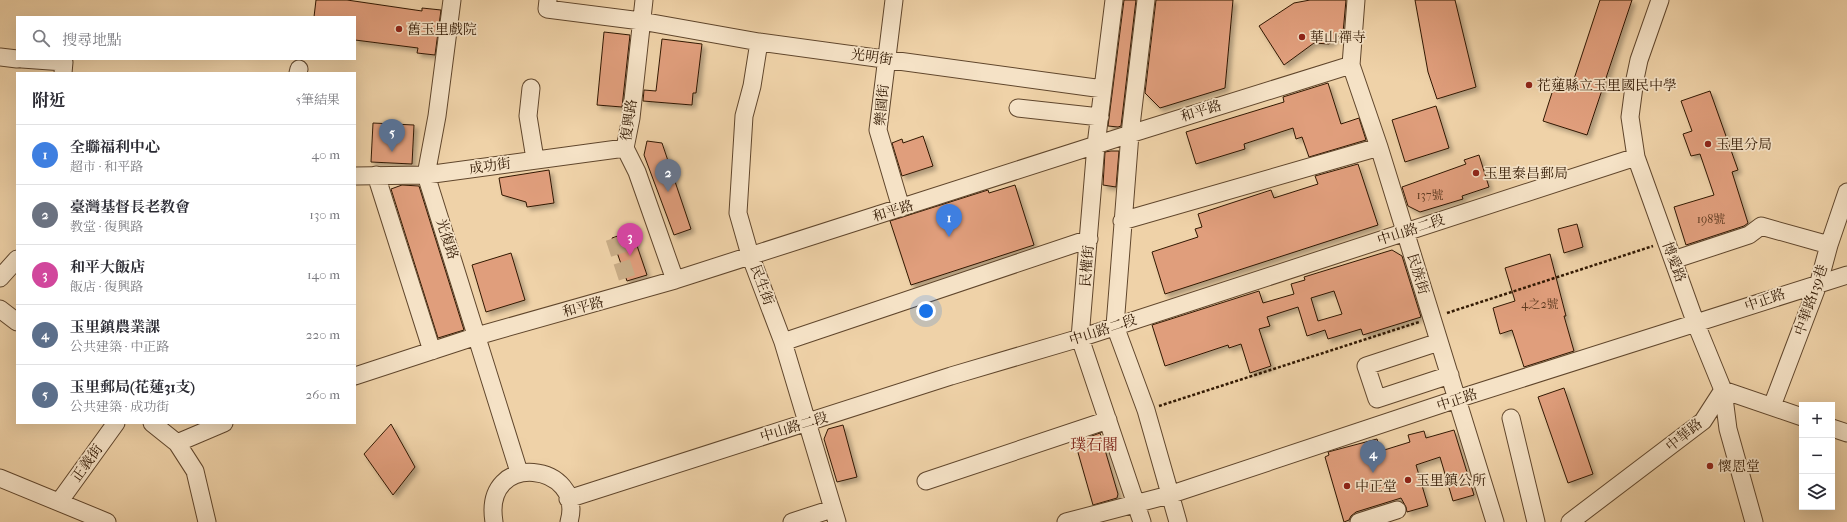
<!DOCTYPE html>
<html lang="zh-TW">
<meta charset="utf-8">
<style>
body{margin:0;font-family:"IM FELL French Canon","Noto Serif TC",serif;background:#f2f2f3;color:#2b2b33}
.controls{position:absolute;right:12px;bottom:12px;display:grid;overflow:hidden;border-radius:0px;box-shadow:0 4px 16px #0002}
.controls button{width:36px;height:36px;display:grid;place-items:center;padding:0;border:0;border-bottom:1px solid #e1e1e2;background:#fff;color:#2b2b33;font:20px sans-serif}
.you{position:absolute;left:926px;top:311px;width:14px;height:14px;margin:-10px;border:3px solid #fff;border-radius:50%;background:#1a73e8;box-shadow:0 0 0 6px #1a73e833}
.badge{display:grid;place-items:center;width:26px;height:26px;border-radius:50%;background:#2563eb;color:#fff;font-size:13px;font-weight:700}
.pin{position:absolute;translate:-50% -33px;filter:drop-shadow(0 1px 2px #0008)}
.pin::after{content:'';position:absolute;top:21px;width:14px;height:12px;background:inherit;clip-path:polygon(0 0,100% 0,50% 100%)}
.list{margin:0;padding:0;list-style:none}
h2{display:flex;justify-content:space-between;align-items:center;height:52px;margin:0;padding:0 16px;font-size:17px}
h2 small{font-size:13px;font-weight:400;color:#7c7c81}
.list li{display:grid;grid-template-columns:26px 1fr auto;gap:12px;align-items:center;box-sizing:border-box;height:60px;padding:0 16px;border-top:1px solid #e1e1e2}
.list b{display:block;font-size:15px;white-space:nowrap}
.list p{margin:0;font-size:13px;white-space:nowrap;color:#7c7c81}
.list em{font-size:13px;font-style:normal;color:#7c7c81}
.icon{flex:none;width:22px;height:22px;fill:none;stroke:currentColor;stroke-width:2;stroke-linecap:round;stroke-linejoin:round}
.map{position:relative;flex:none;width:1847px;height:522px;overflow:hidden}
.search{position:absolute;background:#fff;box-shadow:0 4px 16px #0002;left:16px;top:16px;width:340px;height:44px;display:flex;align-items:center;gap:10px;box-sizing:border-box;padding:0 14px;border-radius:0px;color:#7c7c81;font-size:15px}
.panel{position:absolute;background:#fff;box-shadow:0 4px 16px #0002;left:16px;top:72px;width:340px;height:352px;border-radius:0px}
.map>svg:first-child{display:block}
.building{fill:#e09e7b;stroke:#311802;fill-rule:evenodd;filter:url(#shadow)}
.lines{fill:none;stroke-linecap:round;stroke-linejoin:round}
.minor-tunnel{stroke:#c9ad87;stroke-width:17;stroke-dasharray:17 8;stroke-linecap:butt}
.minor-casing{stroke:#60462c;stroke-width:19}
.path{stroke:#311802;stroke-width:2.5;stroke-dasharray:3 2;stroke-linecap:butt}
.minor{stroke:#f5e2c6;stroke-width:17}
.poi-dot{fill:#8f2418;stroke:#f5e2c6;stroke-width:1.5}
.labels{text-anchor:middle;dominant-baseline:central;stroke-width:3.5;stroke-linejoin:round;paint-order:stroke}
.number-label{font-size:12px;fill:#5d3a20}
.poi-label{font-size:14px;fill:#311802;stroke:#f5e2c6;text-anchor:start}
.street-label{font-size:14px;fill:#311802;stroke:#f5e2c6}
.quarter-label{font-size:16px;fill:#7a1f14;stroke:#f5e2c6}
</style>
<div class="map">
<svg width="1847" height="522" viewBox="0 0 1847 522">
<defs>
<filter id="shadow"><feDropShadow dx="3.5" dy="3.5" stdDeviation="2" flood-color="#0004"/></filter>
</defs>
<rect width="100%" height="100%" fill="#efd2a8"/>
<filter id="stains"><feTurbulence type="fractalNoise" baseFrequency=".005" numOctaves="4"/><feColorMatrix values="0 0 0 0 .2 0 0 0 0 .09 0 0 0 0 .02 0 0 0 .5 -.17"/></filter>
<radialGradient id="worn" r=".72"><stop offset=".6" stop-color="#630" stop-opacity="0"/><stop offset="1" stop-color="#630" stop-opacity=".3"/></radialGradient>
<path class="building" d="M316,0H347L422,11V8L441,10L435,55L417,53L418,48L355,40V17H314Z
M1124,0H1136L1121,126L1118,127L1108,126Z
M1156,0H1233L1225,88L1160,108L1145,93Z
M1310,0H1346L1343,33L1329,44L1314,43L1284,65L1259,26L1294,3Z
M1415,0H1455L1476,87L1437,99L1428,72Z
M1600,0H1632L1587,135L1543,121L1557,77L1573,82Z
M604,32L630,35L622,107L597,105Z
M662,39L702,44L696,93H693L692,105L643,101L644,90L656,91Z
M1328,83L1341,124L1359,118L1366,140L1309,157L1302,137L1296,139L1293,128L1244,144L1245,149L1196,164L1186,132L1284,102L1283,97Z
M1710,91L1738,170L1732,172L1748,223L1744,226L1686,245L1674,207L1714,195L1700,154L1691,156L1683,134L1692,131L1681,101Z
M1436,106L1449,148L1405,162L1392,120Z
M373,123L414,125L412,164L371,162Z
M923,136L933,166L902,176L892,143L902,139L903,143Z
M647,141L662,143L691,229L674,235L644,155Z
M1111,151H1119L1116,187L1103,185L1105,152Z
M1479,155L1489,187L1462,196L1463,199L1420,212L1408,206L1402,187L1466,164L1464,160Z
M1358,164L1378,225L1165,294L1152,252L1198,237L1195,229L1202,227L1198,214L1271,190L1274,198L1318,184L1315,176Z
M549,170L554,203L527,207L526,202L502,195L499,178Z
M402,185L419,186L464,330L438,338L391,189Z
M1015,185L1034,245L911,285L890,221L988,190L989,193Z
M1577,224L1583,247L1564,253L1558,229Z
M632,231L647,275L627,281L612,238Z
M1392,250L1402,256L1421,317L1363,335L1361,329L1328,339L1325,330L1307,336L1298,307L1267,317L1270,326L1259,329L1271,366L1250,373L1241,344L1229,348L1228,345L1165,366L1152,325L1259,291L1263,303L1294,294L1291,284L1305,280L1304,277ZM1334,291L1342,314L1318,321L1311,298Z
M511,253L525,300L486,312L472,265Z
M1550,254L1566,316H1564L1574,351L1524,367L1512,330L1500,334L1493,308L1515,301L1505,268Z
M1564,388L1593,474L1568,483L1538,397Z
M391,424L415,467L393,495L364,454Z
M843,425L857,477L837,482L824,439L828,429Z
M1454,430L1474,495L1453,501L1440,457L1416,465L1428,506L1407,512L1406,507L1401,498L1356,512L1351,516L1349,520L1344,522L1325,457L1329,455L1328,452L1377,439L1381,451L1410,442L1408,435L1424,431L1426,438Z
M1100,433L1118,494L1117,498L1093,505L1075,442Z"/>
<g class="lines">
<path class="minor-tunnel" d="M614,238L628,281"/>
<defs>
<path id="minor" d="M452,0L437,116L426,175L519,472
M548,0L547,9L641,21L759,42L1103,89
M644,0L631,118L625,148L637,172L675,280
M894,0L878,130L901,208
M1114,0L1096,145L1080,338L1142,522
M1146,0L1130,134L1115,326L1146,410L1178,522
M1356,0L1351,65L1379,147L1495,522
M1660,0L1639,60L1635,79L1630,117L1636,157L1696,324L1723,390L1728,429L1754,522
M759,42L752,86L744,116L738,213L750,255L783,342L837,522
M0,57L17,59
M22,59L64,62L63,73
M298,73L299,69
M531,88L528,116L535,159
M1018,108L1100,117
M376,175L432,351
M355,176L426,175L625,148
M1122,221L1379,147
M1673,260L1749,235L1761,226L1829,245
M0,278L17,259
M0,309L17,322
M783,342L1089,239
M1439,342L1366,366L1377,399L1450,375
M355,376L477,336L675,280L1130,134L1351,65
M1723,390L1802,417
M1772,406L1819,282L1829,245L1847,192
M1511,418L1536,522
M152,423L177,443L195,471L207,522
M1832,428L1847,433
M177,443L224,423
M0,478L107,522
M926,481L1108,420
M568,499L951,376L1080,338L1636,157
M59,502L116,423
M494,522C482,449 586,463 569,522
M792,522L832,509
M1066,522L1169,495L1457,399L1847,275
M1359,522L1397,510
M1570,522L1703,421L1723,390"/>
</defs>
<use href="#minor" class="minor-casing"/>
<path class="path" d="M1447,313L1653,246
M1159,406L1419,322"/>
<use href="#minor" class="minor"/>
</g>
<g class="poi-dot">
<circle cx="399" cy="29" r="4"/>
<circle cx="1302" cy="37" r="4"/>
<circle cx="1529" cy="85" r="4"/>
<circle cx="1708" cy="144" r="4"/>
<circle cx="1476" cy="173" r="4"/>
<circle cx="1710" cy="466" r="4"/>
<circle cx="1408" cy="480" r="4"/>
<circle cx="1347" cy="486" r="4"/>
</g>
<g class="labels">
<g class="number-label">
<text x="1430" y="195">137號</text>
<text x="1711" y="219">198號</text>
<text x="1540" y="304">4之2號</text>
</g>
<g class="poi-label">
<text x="407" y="29">舊玉里戲院</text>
<text x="1310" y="37">華山禪寺</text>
<text x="1537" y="85">花蓮縣立玉里國民中學</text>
<text x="1716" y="144">玉里分局</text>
<text x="1484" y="173">玉里泰昌郵局</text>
<text x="1718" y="466">懷恩堂</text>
<text x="1416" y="480">玉里鎮公所</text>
<text x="1355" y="486">中正堂</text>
</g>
<g class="street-label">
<text transform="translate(872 57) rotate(8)">光明街</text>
<text transform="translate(882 105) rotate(-85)">樂園街</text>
<text transform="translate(1201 111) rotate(-17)">和平路</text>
<text transform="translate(629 120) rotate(-82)">復興路</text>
<text transform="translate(490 166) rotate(-8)">成功街</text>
<text transform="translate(893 211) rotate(-17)">和平路</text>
<text transform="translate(1411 230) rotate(-18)">中山路二段</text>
<text transform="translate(447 239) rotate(72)">光復路</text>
<text transform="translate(1674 262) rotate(70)">博愛路</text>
<text transform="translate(1087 266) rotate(-85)">民權街</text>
<text transform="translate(1418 274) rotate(73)">民族街</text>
<text transform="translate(762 285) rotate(70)">民生街</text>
<text transform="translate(1765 300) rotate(-19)">中正路</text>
<text transform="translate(1811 300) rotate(-71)">中華路139巷</text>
<text transform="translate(583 307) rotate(-15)">和平路</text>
<text transform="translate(1103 330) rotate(-18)">中山路二段</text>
<text transform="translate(1457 400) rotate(-18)">中正路</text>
<text transform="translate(794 427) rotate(-17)">中山路二段</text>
<text transform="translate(1684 435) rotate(-39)">中華路</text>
<text transform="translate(87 463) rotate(-54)">正義街</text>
</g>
<g class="quarter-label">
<text x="1094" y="444">璞石閣</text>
</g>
</g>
<rect width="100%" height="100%" filter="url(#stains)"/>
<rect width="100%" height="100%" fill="url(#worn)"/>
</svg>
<div class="controls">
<button>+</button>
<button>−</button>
<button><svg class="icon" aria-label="layers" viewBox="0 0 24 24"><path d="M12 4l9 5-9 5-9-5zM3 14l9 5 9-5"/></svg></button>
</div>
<div class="you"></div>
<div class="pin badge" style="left:949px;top:237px;background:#3f7fe0">1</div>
<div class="pin badge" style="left:668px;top:192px;background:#6b7280">2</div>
<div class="pin badge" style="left:630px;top:256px;background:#d1479c">3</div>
<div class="pin badge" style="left:1373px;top:473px;background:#5c6f8a">4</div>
<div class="pin badge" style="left:392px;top:152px;background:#5c6f8a">5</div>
<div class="search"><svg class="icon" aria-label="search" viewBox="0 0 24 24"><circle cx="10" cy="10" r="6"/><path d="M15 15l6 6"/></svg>搜尋地點</div>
<section class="panel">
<h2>附近<small>5筆結果</small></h2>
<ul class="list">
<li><span class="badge" style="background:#3f7fe0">1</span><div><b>全聯福利中心</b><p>超市 · 和平路</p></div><em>40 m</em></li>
<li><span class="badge" style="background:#6b7280">2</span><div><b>臺灣基督長老教會</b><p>教堂 · 復興路</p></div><em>130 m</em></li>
<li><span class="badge" style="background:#d1479c">3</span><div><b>和平大飯店</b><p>飯店 · 復興路</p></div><em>140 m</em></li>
<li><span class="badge" style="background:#5c6f8a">4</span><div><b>玉里鎮農業課</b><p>公共建築 · 中正路</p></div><em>220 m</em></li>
<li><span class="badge" style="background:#5c6f8a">5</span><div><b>玉里郵局(花蓮31支)</b><p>公共建築 · 成功街</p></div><em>260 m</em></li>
</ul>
</section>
</div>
